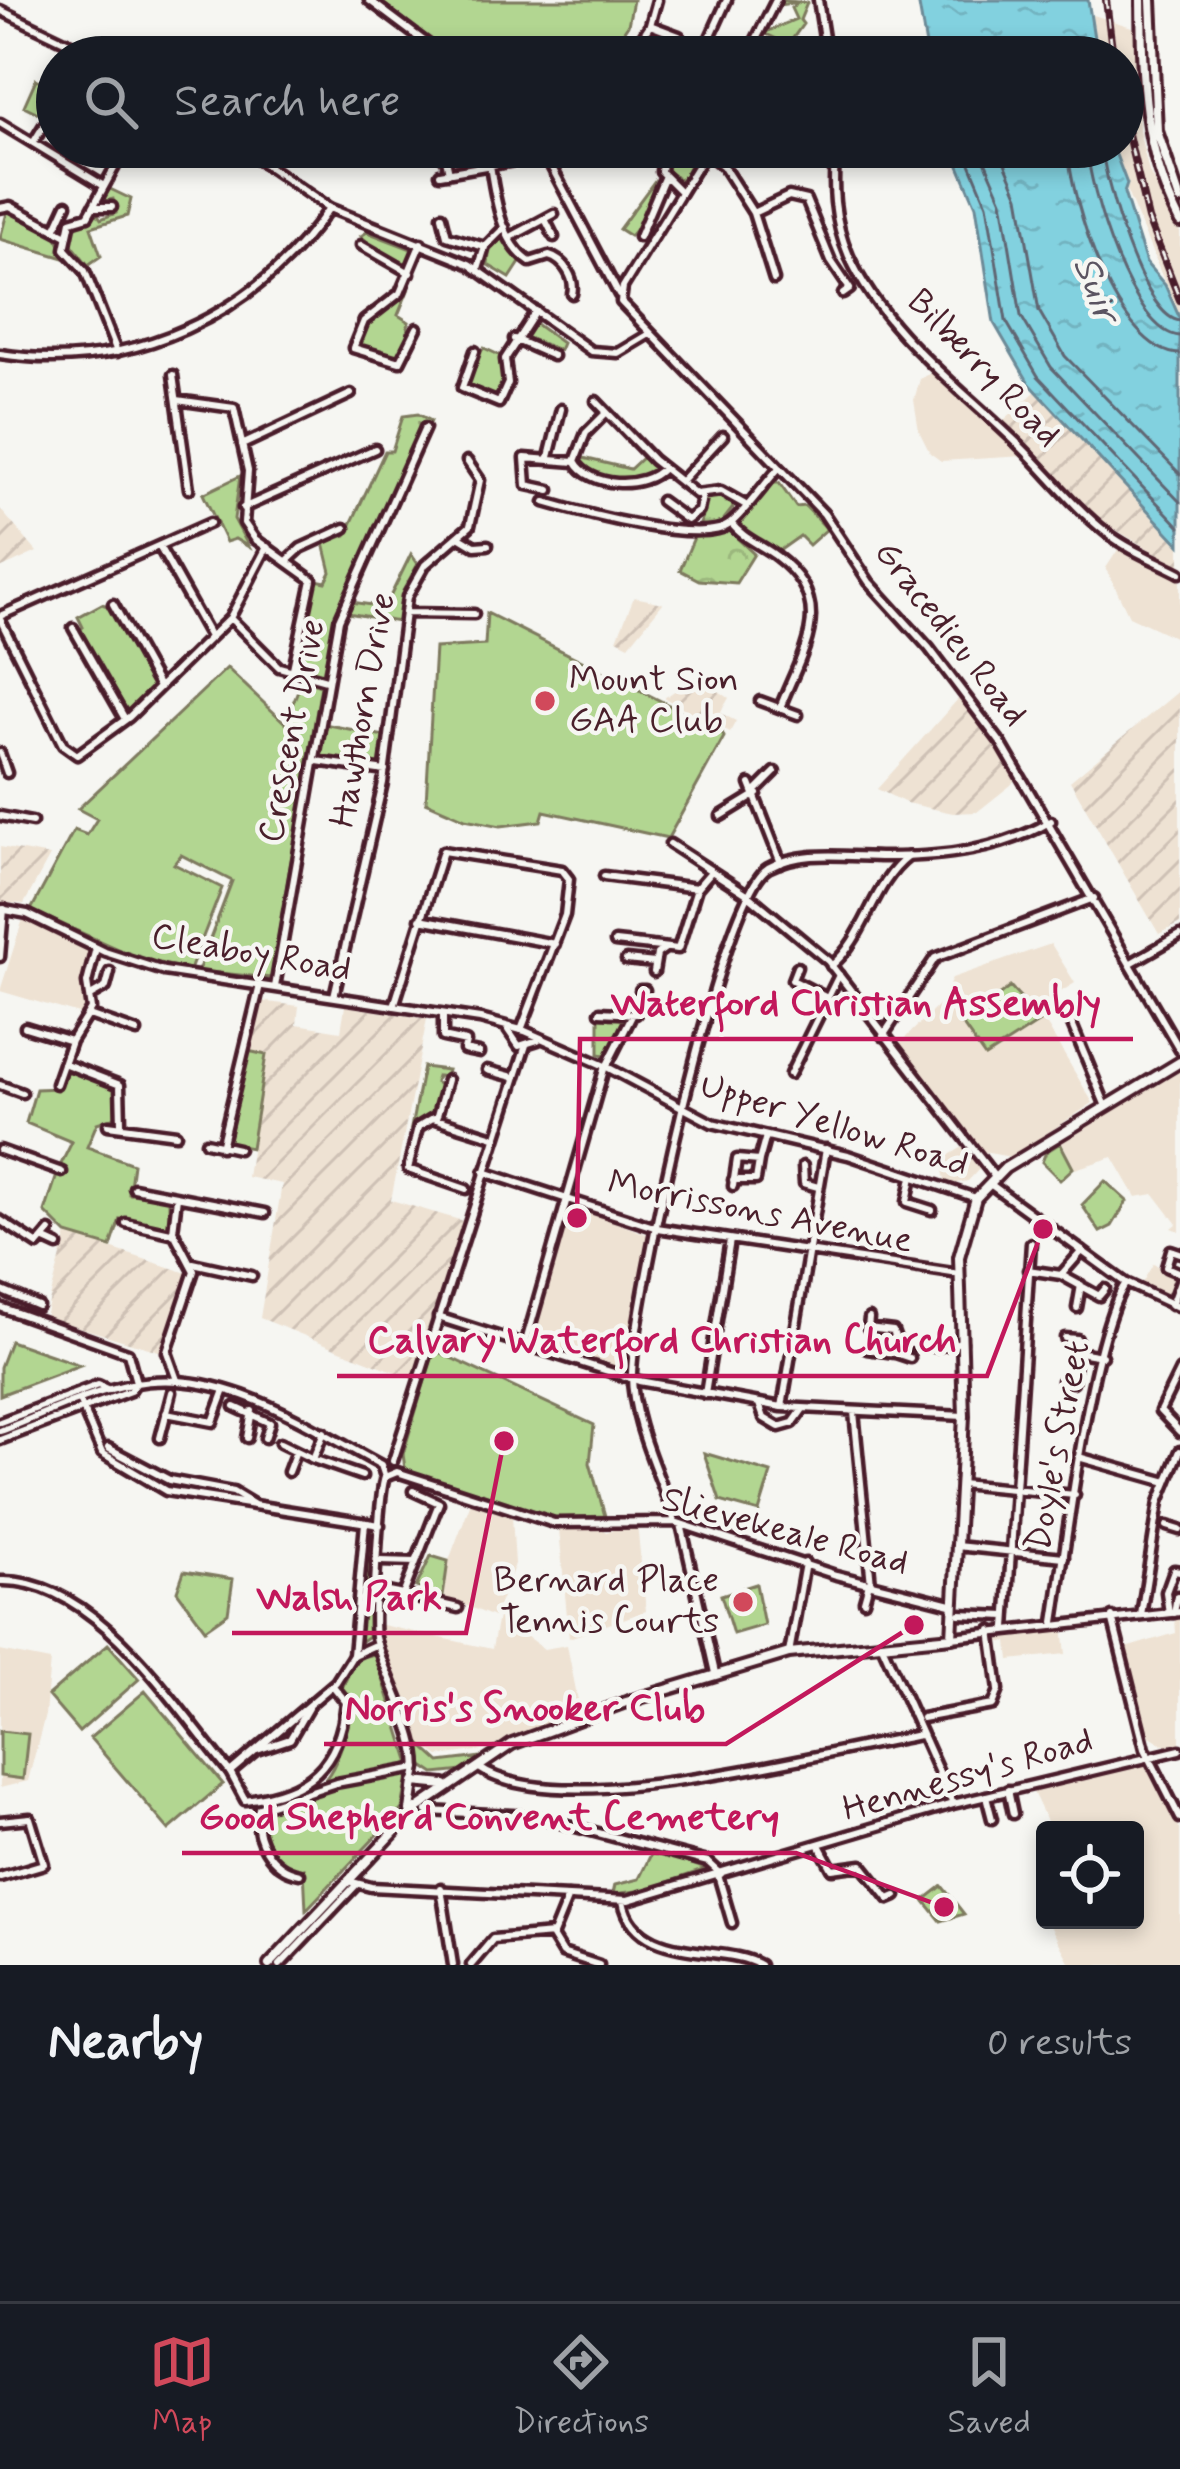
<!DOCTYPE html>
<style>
body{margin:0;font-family:Mynerve,sans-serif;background:#20242c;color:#f1f3f6}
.controls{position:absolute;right:36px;bottom:36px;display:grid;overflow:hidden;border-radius:12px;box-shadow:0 6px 18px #0003}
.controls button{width:108px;height:108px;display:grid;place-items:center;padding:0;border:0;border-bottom:3px solid #363941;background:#171b24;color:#f1f3f6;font:60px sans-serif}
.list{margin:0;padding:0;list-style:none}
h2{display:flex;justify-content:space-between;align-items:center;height:156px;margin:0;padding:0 48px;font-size:51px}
h2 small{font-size:39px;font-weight:400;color:#9ea1a6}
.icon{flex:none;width:66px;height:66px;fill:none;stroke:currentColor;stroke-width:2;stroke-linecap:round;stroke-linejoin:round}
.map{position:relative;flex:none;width:1180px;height:1965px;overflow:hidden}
.search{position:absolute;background:#171b24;box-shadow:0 6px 18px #0003;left:36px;right:36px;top:36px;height:132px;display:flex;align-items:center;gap:30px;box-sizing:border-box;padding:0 42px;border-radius:66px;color:#9ea1a6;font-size:45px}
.sheet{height:336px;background:#171b24}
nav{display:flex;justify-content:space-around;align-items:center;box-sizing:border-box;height:168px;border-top:3px solid #363941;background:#171b24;font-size:33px;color:#9ea1a6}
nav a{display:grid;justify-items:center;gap:6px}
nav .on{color:#d1495b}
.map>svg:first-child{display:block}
.built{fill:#eee2d3}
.industrial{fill:url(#industrial-furrows)}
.grass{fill:#b2d691;stroke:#7e7a5e;stroke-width:3}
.forest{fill:url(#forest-crowns);stroke:#7e7a5e;stroke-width:3}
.cemetery{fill:url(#cemetery-stones);stroke:#7e7a5e;stroke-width:3}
.water{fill:url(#water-ripples);stroke:#6c8a97;stroke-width:3}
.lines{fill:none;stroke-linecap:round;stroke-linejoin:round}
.shore{stroke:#606673;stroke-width:3}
.minor-casing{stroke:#4a1f2b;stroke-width:15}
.tertiary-casing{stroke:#4a1f2b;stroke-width:15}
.secondary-casing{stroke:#4a1f2b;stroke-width:16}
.minor{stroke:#f6f6f2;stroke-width:6}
.tertiary{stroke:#f6f6f2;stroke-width:6}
.secondary{stroke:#f6f6f2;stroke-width:8}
.rail-casing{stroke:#4a1f2b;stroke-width:8}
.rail{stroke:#f6f6f2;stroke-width:3;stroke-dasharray:9;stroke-linecap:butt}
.poi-dot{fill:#d1495b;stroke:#f6f6f2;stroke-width:4.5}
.labels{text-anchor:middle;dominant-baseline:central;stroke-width:9;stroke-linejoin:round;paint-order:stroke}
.street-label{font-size:36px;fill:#4a1f2b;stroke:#f6f6f2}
.poi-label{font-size:36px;fill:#4a1f2b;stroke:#f6f6f2;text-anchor:start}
.water-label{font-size:39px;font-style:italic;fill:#5b5461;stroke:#f6f6f2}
.leader{fill:none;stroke:#c2185b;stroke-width:4.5}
.callout-dot{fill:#c2185b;stroke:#f6f6f2;stroke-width:4.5}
.callout-label{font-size:39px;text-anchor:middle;font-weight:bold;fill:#c2185b;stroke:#f6f6f2;stroke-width:9;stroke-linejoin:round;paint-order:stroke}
</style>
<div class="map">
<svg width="1180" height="1965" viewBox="0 0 1180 1965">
<defs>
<pattern id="industrial-furrows" width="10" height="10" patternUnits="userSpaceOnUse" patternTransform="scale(3)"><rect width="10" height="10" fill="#eee2d3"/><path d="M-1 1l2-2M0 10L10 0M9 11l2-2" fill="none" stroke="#cec1b5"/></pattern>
<pattern id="forest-crowns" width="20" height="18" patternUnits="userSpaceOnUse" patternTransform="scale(3)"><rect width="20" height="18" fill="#b2d691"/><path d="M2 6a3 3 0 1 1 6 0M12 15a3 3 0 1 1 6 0" fill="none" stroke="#9bb77d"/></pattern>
<pattern id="cemetery-stones" width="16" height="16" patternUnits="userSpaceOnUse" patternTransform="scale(3)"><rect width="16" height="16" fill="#b2d691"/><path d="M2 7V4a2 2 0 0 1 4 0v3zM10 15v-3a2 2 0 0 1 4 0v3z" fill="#9bb77d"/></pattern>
<pattern id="water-ripples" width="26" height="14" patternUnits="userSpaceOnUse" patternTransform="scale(3)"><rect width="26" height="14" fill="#82d1df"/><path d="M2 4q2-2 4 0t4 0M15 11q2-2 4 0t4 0" fill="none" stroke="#72b3c0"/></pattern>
</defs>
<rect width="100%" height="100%" fill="#f6f6f2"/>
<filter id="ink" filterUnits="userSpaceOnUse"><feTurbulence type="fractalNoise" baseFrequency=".00833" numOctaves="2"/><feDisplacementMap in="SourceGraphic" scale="24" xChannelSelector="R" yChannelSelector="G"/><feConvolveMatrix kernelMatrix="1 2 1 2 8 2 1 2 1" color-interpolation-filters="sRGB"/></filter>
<g filter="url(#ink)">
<path class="built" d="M1090,14L1135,28L1139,131L1149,172L1180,232V319L1117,168L1113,147H1123V57H1097Z
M931,373H938L1025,456L941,461L930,453L919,431L914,400L920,379Z
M1119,548L1180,580V634L1174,637L1129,616L1106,568Z
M23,919L103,956L82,1015L0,991Z
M1051,944L1075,983L1036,1007L1093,1103L1011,1157L983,1152L897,1046L942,1002L952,978Z
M1174,1068L1180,1071V1231L1172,1228L1177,1224L1154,1194L1136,1197L1113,1157L1075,1169L1059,1137Z
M966,1145L981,1167L968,1181L946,1185L941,1160Z
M574,1207L649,1235L622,1372L532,1338L567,1211Z
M1153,1264L1179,1276L1170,1297L1141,1285Z
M471,1502L512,1516L515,1564L494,1617L445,1597L446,1568Z
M637,1524L646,1611L569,1638L559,1529L599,1527L606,1532Z
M498,1616L544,1649L567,1645L580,1711L491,1749L439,1756L416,1741L377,1624L492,1649Z
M1175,1618H1180V1745L1168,1747L1150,1736L1141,1719L1122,1649L1176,1633Z
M1063,1626L1066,1654L1010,1660L1008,1642H995V1632Z
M0,1651L50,1661L45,1715L28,1781L0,1788Z
M1143,1760L1180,1829V1959L1169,1965H1071L1047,1920H1135V1830H1051L1031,1788Z"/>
<path class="industrial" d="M1036,391L1152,510L1180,545V567L1104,523L1003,421Z
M0,509L37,552L0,569Z
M634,597L663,603L629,645L617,639Z
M697,676L729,698L720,713L736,721L730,732L664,698Z
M1180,690V923L1159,934L1070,781Z
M959,698L1017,777L1011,785L977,812L953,813L906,803L877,789Z
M0,847L50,856L24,904L0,902Z
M260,1001L299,1006L297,1024L341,1031L345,1006L427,1019L391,1200L463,1221L413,1379L260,1318L282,1184L247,1177L266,1056L248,1051Z
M67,1234L187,1273L162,1352L45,1317Z"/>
<path class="grass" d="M379,0H633L628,25L606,57H454Z
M780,0L807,3L800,20L803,24L791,41L793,57H776L781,41L764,33L796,19L791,8L799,2L779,5Z
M36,79L57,90L52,106L42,115L24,106Z
M669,147L698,149L682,181L666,170Z
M653,183L650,213L630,236L619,229Z
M108,188L131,199L127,216L91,227L101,256L88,265L70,242L76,225L90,221L97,213L101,219L116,213L113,199L101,202Z
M8,209L57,236L64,258L0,239Z
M367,232L414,250L405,266L383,256L361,236Z
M504,233L521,261L510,278L488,265L490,243Z
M407,293L398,315L409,322C405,334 411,350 394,360L355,346L363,324Z
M533,322L562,343L559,350L522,336Z
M484,348L503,357L505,380L498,399L466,387L475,358Z
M418,414L431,421L429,426L419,423V436L339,608L322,676L296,668L316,580L326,582L331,572L324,543L346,535L385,451H392L403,416Z
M579,457L630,469L643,457L655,469C637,484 611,481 586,470Z
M240,476L234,519L249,547L235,539L226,542L203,494Z
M769,483H779L796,507L805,506L827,529L809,545L800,536L779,551L739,527L738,520Z
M411,554L418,564L403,591L398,622L348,613L351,602L385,607Z
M102,604L113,608L155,687L129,713L79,630L83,627L78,617Z
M487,613L722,732L724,737L668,838L544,811L541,821L501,826L465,819L426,802L435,648L485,645Z
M227,668L285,723L302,680L321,686L271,978L198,971L232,881L181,855L174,864L222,888L190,970L140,959L31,910L74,830L87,835L97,819L78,809Z
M324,724L384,736L379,767L318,757Z
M1010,987L1041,1021L985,1057L962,1024Z
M599,1014L611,1019L629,1016L620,1028L624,1031L615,1035V1045L605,1055L599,1054Z
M248,1051L266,1055L251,1148L226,1143Z
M66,1067L116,1085L121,1100L118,1116L97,1123L87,1147L133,1164L129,1194L169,1198V1227L120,1219L111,1247L67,1234L45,1212L57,1175L64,1177L66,1169L60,1166L72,1142L26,1123L36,1089L59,1088Z
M423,1067L447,1070L445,1077L437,1076L435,1082L442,1086L433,1115L411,1128Z
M1060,1143L1073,1168L1060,1180L1042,1162L1046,1152Z
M1105,1181L1127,1201L1112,1226L1100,1232L1082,1205Z
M10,1341L80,1365L0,1395V1367Z
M434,1350L594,1425L590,1463L605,1516L551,1518L405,1469L403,1454Z
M704,1453L771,1473L759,1512L720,1501Z
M378,1531L370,1635L354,1646L367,1532Z
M431,1556L448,1561L443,1597L416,1587Z
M184,1571L233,1579L228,1613L205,1629L177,1591Z
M756,1584L764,1625L733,1634L721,1595Z
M108,1644L139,1679L79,1732L48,1696Z
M375,1654L410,1764L402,1809L306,1910L304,1868L291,1872C268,1856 264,1841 259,1815C272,1801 294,1802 311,1792C339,1777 355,1715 342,1688L356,1658Z
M145,1691L223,1784L169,1830L90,1738Z
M0,1731L28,1734L23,1779L0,1776Z
M419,1743L440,1762L482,1757L463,1771L435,1774L423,1766Z
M653,1850L706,1869L645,1890L613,1894L615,1885L639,1879Z"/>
<path class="forest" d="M717,494L736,504L721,523L754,554L736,583L699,580L680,570L705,512L697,502Z"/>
<path class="cemetery" d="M942,1886L964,1914L941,1921L924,1900Z"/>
<path class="water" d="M918,0H1088L1097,57H928Z
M951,147H1113L1127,184L1124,193L1146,263L1165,285L1180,319V545L1029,383L994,323L976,206Z"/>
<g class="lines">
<path class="shore" d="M963,147L987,204L1006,321L1038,376L1180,527
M979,147L1002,200L1021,316L1051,367L1180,502
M998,147L1019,196L1039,311L1065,356L1180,474
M1068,147C1070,200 1117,352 1180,354
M1087,147C1089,189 1132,333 1180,336
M1102,147C1104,181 1143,317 1180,321"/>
<defs>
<path id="minor" d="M369,0L445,57
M657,0L650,25L679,36L682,57
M0,10L98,57
M629,57L650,25
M701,57L727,0
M0,123L104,186
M33,143L57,104
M115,147L116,165L88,216L71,221L65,249L85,271L117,352
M240,147L329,208
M429,147L446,159L449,173
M495,147L501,163
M541,147L619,295
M663,147L661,172L681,192
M706,152L723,166L753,213L789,196L806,200L831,261L850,289L843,294
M490,165C495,197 501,243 530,262L549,256C564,260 576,279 572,294
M440,174L537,157
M93,207H112
M0,208L10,206L65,235
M753,213L774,280
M442,216L447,236L485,247L505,227
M545,219L554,237
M55,230L67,204
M511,237L554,214
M639,237L664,178
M361,245L410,273
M478,269L485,247
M417,328L400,362L353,348L364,321L400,293L421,243
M514,339L553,356
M475,351L462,388L499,403L508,383L505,359L536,311
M173,375L189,489
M177,400L234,408L248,471L244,523L255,539L312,580L292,673
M596,401L653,460L696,494L721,491L744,504
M605,414L586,433L575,461C589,488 644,490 663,468
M242,445L351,394
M549,457L561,409
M681,481L723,436
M550,490L527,485L525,458L575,462
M661,501L687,520L699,511L702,497
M545,502C579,512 701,546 730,524C746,511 764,484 779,468
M243,508L375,449
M731,523C742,538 762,545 776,556C839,603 802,651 780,708
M460,537L475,546L488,545
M159,546L209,635
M288,560L301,548L345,528
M113,604L159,687
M405,613L474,614
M0,616L210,523
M230,618L267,547
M0,619L63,745L77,755L129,717L230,618
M231,619L279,667L326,680
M73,628L125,719
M760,701L798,715
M0,753L7,773
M317,761L385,771
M750,784L781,863
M756,791L775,772
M0,816L32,822
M721,816L757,794
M670,844L747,894
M604,876L697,888
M420,919L555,944
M615,942L678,949L697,888L709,874
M0,957L4,909
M626,960L655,963
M1131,963L1180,935
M831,966C867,936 871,885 909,856
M797,967L792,980L827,998
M654,972L657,954L664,949
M275,987L339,620L425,428
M92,995L106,987L110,972
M334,996L383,783L407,597L425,565L470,526L480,480L467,461
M394,1006L443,851L562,870L569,879L565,915L521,1030
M600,1012L636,1014
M1073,1013L1068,1015L1105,1104
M443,1014V1037L466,1042L464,1050L479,1053
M89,1015L137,1032
M25,1027L71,1041
M883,1036L935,958L1094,898
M63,1063L120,1085L121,1123
M606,1067L645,990H640
M487,1070L513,1077
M790,1074L839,975
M56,1084L71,1041L91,1009L87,983L96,948
M0,1085L22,1093
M436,1119L447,1080
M108,1125L176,1134
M206,1142L238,1149
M221,1147L260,985
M0,1150L62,1172
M803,1166L804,1183L818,1187
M484,1172L657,1228L959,1274
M912,1177L907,1202L932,1210
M733,1180H756L759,1161
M733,1186L737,1159L759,1161L766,1136
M134,1188L265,1213
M466,1189L408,1169L418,1127L433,1118L494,1137
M177,1197L173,1231L194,1271L167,1352L177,1380
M0,1220L38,1245L50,1231
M126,1223L175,1234
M45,1240L58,1246
M1180,1253L1171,1250L1166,1267L1180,1273
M193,1263L252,1276
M1028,1270L1061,1275L1099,1296L1105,1289
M1061,1275L1082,1251
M0,1290L38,1306
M1077,1308L1081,1285
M438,1317L639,1381L782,1407L964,1416
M869,1318L868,1328L893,1331L897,1342
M897,1342L936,1347L962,1342
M525,1345L605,1066
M867,1349L895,1353L897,1342
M1078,1352L1102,1356
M895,1353L910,1358
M1180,1370L1160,1411L1180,1432
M1062,1381L1073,1382L1077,1339L1065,1338
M705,1394L730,1240
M759,1404L764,1418L779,1427L793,1423L803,1409
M235,1407L270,1423L265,1438
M782,1407L826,1149
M854,1412L871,1584
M166,1413L213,1422L225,1390
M0,1422L98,1385L109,1390
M324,1432L313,1459L362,1476
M160,1438L172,1392
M247,1438L252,1411
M0,1440L130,1391L136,1382
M280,1443L313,1459
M108,1448L169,1480L233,1492L253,1504
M1082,1458L1167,1482
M288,1472L296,1451
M960,1484L1075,1495
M413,1491L439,1503L416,1562
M1167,1526L1180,1530
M956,1546L1064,1557
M380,1561L416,1562L403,1595L458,1608
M387,1599L388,1592L403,1595
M864,1601L869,1583
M1169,1613L1166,1592L1174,1570L1180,1571
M1174,1613L1177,1596
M960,1614L1006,1616
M1006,1628L1031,1243
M353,1655L365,1523
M922,1718L993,1705L999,1690L991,1630
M257,1750L290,1739L308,1708
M478,1767C555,1824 823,1752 920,1735
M230,1772L245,1800C309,1792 339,1766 346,1702L333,1686
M1008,1790L1013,1814
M986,1796L992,1819
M427,1811L534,1816L708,1862L721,1874
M0,1821L30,1818L44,1864L0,1877
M819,1845L832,1869L862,1865L889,1899L896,1896
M300,1874C270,1869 252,1836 259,1808L336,1783L417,1768
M718,1875L732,1923
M441,1888L453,1965
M551,1935L562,1953L599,1965
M280,1965L357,1884
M471,1965L493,1939L553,1934L568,1897"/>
<path id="tertiary" d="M818,0L827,57
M747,57L776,0
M709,147L623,287L621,302L824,514L869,582L929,648L1001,743L1180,1050
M836,147C832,186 833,219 849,256C884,334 963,389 1022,448C1050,476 1075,508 1107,533C1129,550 1155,560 1180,573
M0,354C130,374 256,316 329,208L469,264L591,351L618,353L648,335
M747,894L828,961L994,1176
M0,909L27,914L105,952L164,971L480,1019L525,1031L605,1066L712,1123L848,1155L976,1198
M508,1030L519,1046L538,1040
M990,1184L1126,1283L1180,1308
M1171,1305L1180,1281
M0,1307L128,1353L136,1382
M79,1400L102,1453L166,1491L380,1525
M0,1431C43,1415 86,1393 131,1384C220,1365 306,1425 381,1465L385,1477L397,1472L554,1523L675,1522L836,1575L951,1604
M393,1461L526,1045
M385,1477C379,1493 372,1619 375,1637C383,1675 428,1746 414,1781
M675,1522C661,1477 631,1421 632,1373C634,1305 721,895 768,868C803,849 847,857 885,857C942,857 1001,851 1051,821
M681,1524L715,1673
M0,1581C95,1577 174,1706 230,1772L336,1682L353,1655L377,1644
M1141,1615L1159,1502L1180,1451
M1112,1617L1145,1749L1180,1818
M1054,1622C1065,1553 1091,1331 1126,1283
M952,1637L1180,1612
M881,1643L953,1804
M789,1653L805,1563
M348,1881L371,1887L628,1900L953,1804L1180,1750
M623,1901C635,1965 723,1943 760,1965"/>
<path id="secondary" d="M1141,0C1142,80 1143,149 1180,222
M1151,0L1157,131L1180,200
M410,1810L414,1782L445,1785
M269,1965L415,1810L512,1744L626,1702L789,1653L952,1637L964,1416L959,1257L976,1198L1005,1168L1180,1062"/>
</defs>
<use href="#minor" class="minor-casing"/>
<use href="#tertiary" class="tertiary-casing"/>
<use href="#secondary" class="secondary-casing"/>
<use href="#minor" class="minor"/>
<use href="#tertiary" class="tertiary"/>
<use href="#secondary" class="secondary"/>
<defs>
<path id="rail" d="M1106,0L1113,57
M1123,113L1148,219L1180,300"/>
</defs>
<use href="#rail" class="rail-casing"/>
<use href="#rail" class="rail"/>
</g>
</g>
<g class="poi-dot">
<circle cx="545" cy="701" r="12"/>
<circle cx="743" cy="1602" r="12"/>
</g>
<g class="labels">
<g class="street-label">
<text transform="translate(983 369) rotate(46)">Bilberry Road</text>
<text transform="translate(950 634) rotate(52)">Gracedieu Road</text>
<text transform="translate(364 710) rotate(-80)">Hawthorn Drive</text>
<text transform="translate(293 731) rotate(-79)">Crescent Drive</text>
<text transform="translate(251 954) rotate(10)">Cleaboy Road</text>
<text transform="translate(834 1126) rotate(17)">Upper Yellow Road</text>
<text transform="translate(760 1213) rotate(11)">Morrissons Avenue</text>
<text transform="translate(1059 1446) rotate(-79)">Doyle's Street</text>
<text transform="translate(785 1532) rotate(15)">Slievekeale Road</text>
<text transform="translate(968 1776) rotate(-16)">Hennessy's Road</text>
</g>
<g class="poi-label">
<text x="569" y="680">Mount Sion<tspan x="569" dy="41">GAA Club</tspan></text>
<text x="719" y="1581" text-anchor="end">Bernard Place<tspan x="719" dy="41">Tennis Courts</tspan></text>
</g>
<g class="water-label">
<text transform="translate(1095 289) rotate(69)">Suir</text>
</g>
</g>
<path class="leader" d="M577 1218L580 1039H1133M1043 1229L987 1376H337M504 1441L466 1633H232M914 1625L726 1744H324M944 1907L796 1853H182"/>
<g class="callout-dot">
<circle cx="577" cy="1218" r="12"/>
<circle cx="1043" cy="1229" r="12"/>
<circle cx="504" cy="1441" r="12"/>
<circle cx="914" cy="1625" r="12"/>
<circle cx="944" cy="1907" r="12"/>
</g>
<g class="callout-label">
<text x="856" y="1015">Waterford Christian Assembly</text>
<text x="662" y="1352">Calvary Waterford Christian Church</text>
<text x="349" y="1609">Walsh Park</text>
<text x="525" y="1720">Norris's Snooker Club</text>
<text x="489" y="1829">Good Shepherd Convent Cemetery</text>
</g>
</svg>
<div class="controls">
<button><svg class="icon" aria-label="locate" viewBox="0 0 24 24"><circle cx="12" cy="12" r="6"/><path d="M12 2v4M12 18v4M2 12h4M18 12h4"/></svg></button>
</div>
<div class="search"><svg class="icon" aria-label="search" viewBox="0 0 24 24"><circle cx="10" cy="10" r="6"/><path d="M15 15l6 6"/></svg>Search here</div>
</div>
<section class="sheet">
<h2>Nearby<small>0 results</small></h2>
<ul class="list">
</ul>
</section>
<nav>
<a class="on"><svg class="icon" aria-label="map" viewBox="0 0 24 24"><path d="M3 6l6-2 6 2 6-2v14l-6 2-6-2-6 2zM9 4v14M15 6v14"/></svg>Map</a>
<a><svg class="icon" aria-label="directions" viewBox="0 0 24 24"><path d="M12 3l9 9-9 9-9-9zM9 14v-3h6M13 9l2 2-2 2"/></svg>Directions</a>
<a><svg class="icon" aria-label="saved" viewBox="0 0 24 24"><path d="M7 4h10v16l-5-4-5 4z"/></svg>Saved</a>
</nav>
